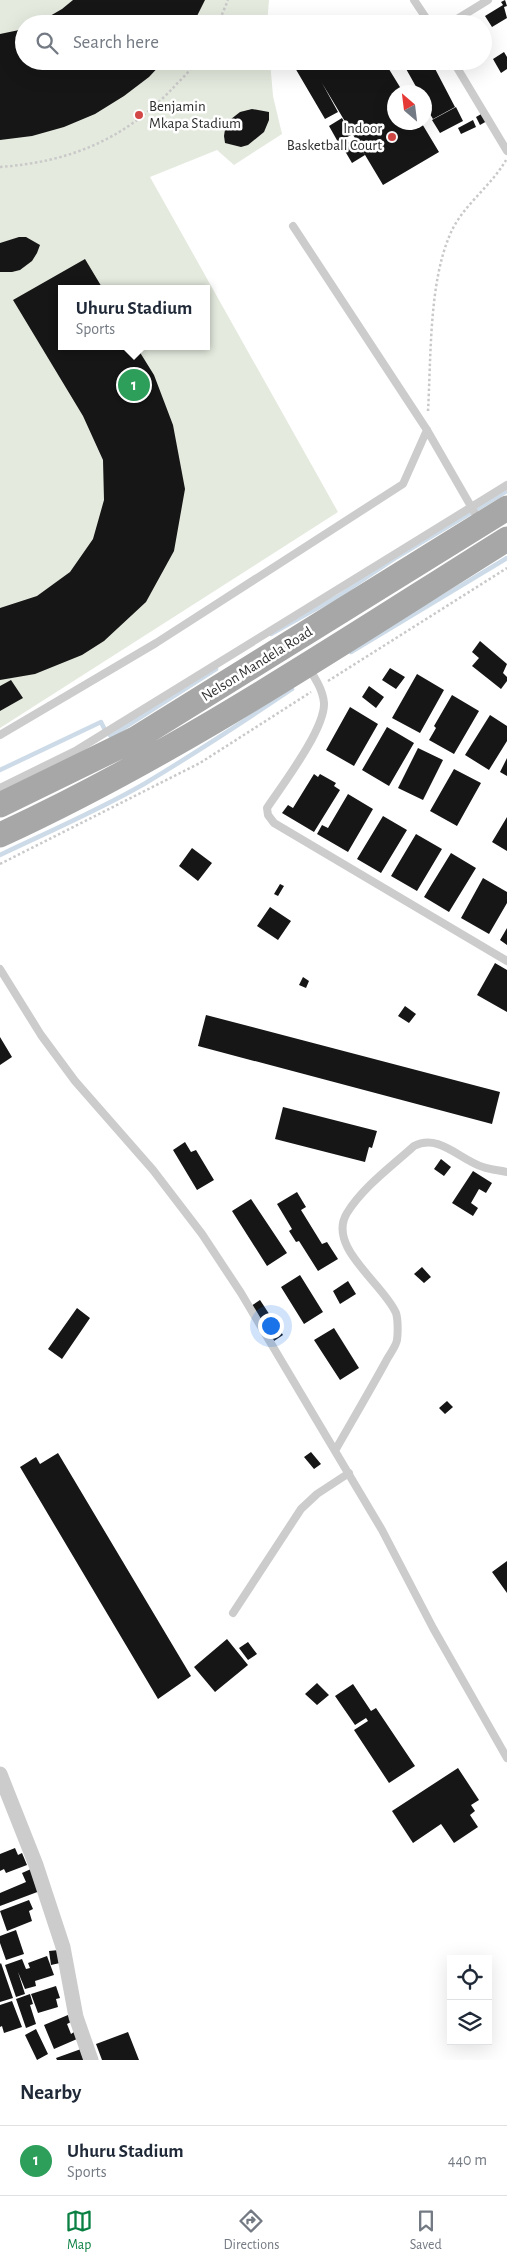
<!DOCTYPE html>
<style>
body{margin:0;font-family:"Alegreya Sans",sans-serif;background:#f6f6f7;color:#1f2937}
.controls{position:absolute;right:15px;bottom:15px;display:grid;overflow:hidden;border-radius:0px;box-shadow:0 5px 20px #0002}
.controls button{width:45px;height:45px;display:grid;place-items:center;padding:0;border:0;border-bottom:1px solid #e0e1e3;background:#fff;color:#1f2937;font:25px sans-serif}
.compass{position:absolute;left:387px;top:85px;width:45px;height:45px;border-radius:50%;background:#fff;box-shadow:0 5px 20px #0002;rotate:332deg}
.you{position:absolute;left:270px;top:1325px;width:18px;height:18px;margin:-12px;border:4px solid #fff;border-radius:50%;background:#1a73e8;box-shadow:0 0 0 8px #1a73e833}
.badge{display:grid;place-items:center;width:32px;height:32px;border-radius:50%;background:#0b8043;color:#fff;font-size:16px;font-weight:700}
.pin{position:absolute;translate:-50% -50%;border:2px solid #fff;box-shadow:0 1px 5px #0006}
.popup{position:absolute;left:58px;top:285px;width:152px;height:65px;box-sizing:border-box;display:grid;place-content:center;border-radius:0px;background:#fff;filter:drop-shadow(0 1px 4px #0005);font-size:16px;white-space:nowrap;color:#747a83}
.popup b{font-size:19px;color:#1f2937}
.popup::after{content:'';position:absolute;left:50%;top:100%;margin-left:-10px;border:10px solid transparent;border-top-color:#fff}
.list{margin:0;padding:0;list-style:none}
h2{display:flex;justify-content:space-between;align-items:center;height:65px;margin:0;padding:0 20px;font-size:21px}
h2 small{font-size:16px;font-weight:400;color:#747a83}
.list li{display:grid;grid-template-columns:32px 1fr auto;gap:15px;align-items:center;box-sizing:border-box;height:70px;padding:0 20px;border-top:1px solid #e0e1e3}
.list b{display:block;font-size:19px;white-space:nowrap}
.list p{margin:0;font-size:16px;white-space:nowrap;color:#747a83}
.list em{font-size:16px;font-style:normal;color:#747a83}
.icon{flex:none;width:28px;height:28px;fill:none;stroke:currentColor;stroke-width:2;stroke-linecap:round;stroke-linejoin:round}
.map{position:relative;flex:none;width:507px;height:2060px;overflow:hidden}
.search{position:absolute;background:#fff;box-shadow:0 5px 20px #0002;left:15px;right:15px;top:15px;height:55px;display:flex;align-items:center;gap:12px;box-sizing:border-box;padding:0 18px;border-radius:28px;color:#747a83;font-size:19px}
.sheet{height:135px;background:#fff}
nav{display:flex;justify-content:space-around;align-items:center;box-sizing:border-box;height:70px;border-top:1px solid #e0e1e3;background:#fff;font-size:14px;color:#747a83}
nav a{display:grid;justify-items:center;gap:2px}
nav .on{color:#0b8043}
.map>svg:first-child{display:block}
.green{fill:#e4eade;fill-rule:evenodd}
.lines{fill:none;stroke-linecap:round;stroke-linejoin:round}
.stream{stroke:#cddbe8;stroke-width:4.5}
.building{fill:#161616}
.path{stroke:#c9c9c9;stroke-width:2.5;stroke-dasharray:2.5 2.5;stroke-linecap:butt}
.service{stroke:#ccc;stroke-width:8}
.minor{stroke:#ccc;stroke-width:15}
.primary{stroke:#a7a7a7;stroke-width:25}
.poi-dot{fill:#d14846;stroke:#fff;stroke-width:2}
.labels{text-anchor:middle;dominant-baseline:central;stroke-width:5;stroke-linejoin:round;paint-order:stroke}
.poi-label{font-size:15px;fill:#2f2f2f;stroke:#fff;text-anchor:start}
.street-label{font-size:15px;fill:#2f2f2f;stroke:#fff}
</style>
<div class="map">
<svg width="507" height="2060" viewBox="0 0 507 2060">
<rect width="100%" height="100%" fill="#fff"/>
<path class="green" d="M0,0H269L267,24H24V61H270L273,96L282,134L234,165L217,150L150,177L338,512L0,728ZM62,289H206V346H62Z"/>
<g class="lines">
<path class="stream" d="M271,634L337,597L397,557L507,491
M351,652L507,558
M0,770L101,722L106,732L111,736L216,669
M0,855C48,832 97,811 144,784C194,754 243,722 292,689"/>
</g>
<path class="building" d="M73,0H205L193,24H36L62,9Z
M505,0L507,6L504,7L507,18L492,27L485,16L503,5L501,2Z
M24,29V61H164L149,77L124,96L95,114L64,127L32,136L0,140V34Z
M504,52L507,57V69L501,73L493,59Z
M291,61H308L313,70L327,61H384L403,92H394V122H421L439,152L383,185L322,83L338,112L325,119Z
M417,61H431L455,107L433,119L424,104V92H419L405,67Z
M456,107L463,121L440,133L432,120Z
M252,109L269,112V120L264,132L248,145L241,147L225,143L224,136L226,123L240,112Z
M483,113L487,121L480,125L476,117Z
M342,118L351,135L338,142L329,126Z
M473,120L476,127L461,134L458,128Z
M354,139L365,155L352,163L342,146Z
M19,237H26L40,245L37,253L32,261L20,270L12,272H0V243Z
M85,259L103,289H62V346H136L154,375L173,425L185,489L174,551L146,602L104,641L82,655L35,674L0,680V608L37,596L70,572L93,539L104,500L103,460L83,416L13,300Z
M480,641L507,664L503,673L507,677V681L501,689L472,666L479,658L472,652Z
M390,668L405,677L396,689L382,680Z
M417,674L444,690L420,733L392,718Z
M11,680L23,698L0,711V686Z
M369,686L384,697L376,708L362,697Z
M452,695L479,711L454,754L429,740L436,728L434,726Z
M350,707L378,724L354,766L326,750Z
M490,715L507,726V741L489,770L465,755Z
M387,727L414,743L389,786L362,770Z
M418,748L443,760L423,800L398,788Z
M507,758V776L500,772Z
M454,769L481,783L457,826L430,811Z
M314,774L318,777L320,774L336,783L334,786L340,790L314,832L282,813L288,805L293,808Z
M348,794L373,809L348,852L317,834L322,825L328,828Z
M383,816L407,830L381,873L357,859Z
M507,817V851L492,842Z
M416,834L442,849L417,891L391,876Z
M192,848L212,863L198,881L179,866Z
M451,853L476,868L449,912L424,897Z
M483,878L507,892V903L489,934L461,918Z
M280,884L284,886L278,896L274,894Z
M270,907L291,921L278,940L257,926Z
M507,928V945L500,940Z
M495,963L507,970V1012L477,995Z
M303,977L309,981L306,988L299,985Z
M405,1006L416,1014L409,1023L398,1016Z
M206,1015L500,1092L492,1124L198,1046Z
M0,1037L12,1057L0,1065Z
M283,1107L377,1131L372,1148L369,1147L365,1162L275,1139Z
M185,1142L191,1152L196,1150L214,1180L197,1190L173,1150Z
M441,1159L451,1167L444,1176L434,1169Z
M473,1171L492,1183L486,1193L479,1189L471,1203L478,1208L473,1216L452,1203Z
M297,1192L306,1207L301,1210L322,1244L327,1242L338,1259L318,1271L299,1241L296,1242L289,1231L292,1229L277,1204Z
M251,1199L287,1253L267,1266L232,1211Z
M422,1267L431,1277L424,1283L414,1274Z
M300,1275L323,1312L304,1324L281,1287Z
M348,1281L356,1294L340,1304L333,1291Z
M260,1300L283,1335L274,1341L251,1306Z
M77,1308L90,1318L62,1359L48,1349Z
M334,1328L359,1368L340,1380L314,1340Z
M447,1401L453,1407L445,1414L439,1408Z
M311,1452L321,1464L314,1469L304,1457Z
M58,1453L191,1676L158,1699L20,1467L36,1457L40,1464Z
M507,1561V1593L492,1572Z
M227,1639L248,1665L215,1692L194,1667Z
M248,1642L257,1654L248,1660L239,1648Z
M317,1683L329,1695L317,1705L305,1694Z
M353,1684L371,1711L376,1708L415,1766L389,1783L354,1730L368,1721L366,1718L355,1725L335,1696Z
M458,1768L479,1800L471,1805L475,1811L470,1815L478,1827L454,1843L441,1824L413,1843L392,1811Z
M15,1848L18,1855L22,1853L27,1865L6,1873L4,1869L0,1871V1854Z
M31,1869L40,1891L0,1906V1893L26,1882L22,1873Z
M29,1900L33,1909L29,1911L32,1921L7,1931L0,1911Z
M16,1930L24,1954L6,1960L0,1943V1936Z
M59,1950L60,1963L51,1965L49,1951Z
M47,1956L54,1975L35,1981L36,1986L25,1989L18,1972L25,1994L16,1997L5,1965L22,1959L26,1969L30,1968L28,1963Z
M1,1963L13,1998L0,2002V1964Z
M56,1986L60,1998L56,1999L58,2007L38,2013L31,1994Z
M30,1994L33,2004L30,2005L36,2024L26,2028L16,1999Z
M12,2001L22,2027L4,2033L2,2026L0,2027V2005Z
M68,2015L71,2022L67,2024L71,2034L74,2032L77,2039L54,2049L44,2025Z
M36,2029L48,2054L37,2060L25,2035Z
M128,2032L139,2060H102L96,2044Z
M81,2049L85,2060H57L56,2058Z"/>
<g class="lines">
<path class="path" d="M218,24L228,0
M0,167C69,162 123,140 171,90C179,81 190,72 196,61
M428,411C431,359 429,285 449,237C461,206 490,188 506,160
M328,681L507,568
M0,864L200,763L311,692"/>
<path class="service" d="M414,0L430,24
M449,24L488,0
M453,61L507,151
M293,226L427,430L480,522
M308,667C315,678 323,690 324,703C325,729 283,784 267,808L268,815L274,823L507,961
M0,735L156,643L403,484L427,430
M0,788L77,750L507,485
M0,969L41,1035L75,1081L153,1170L202,1234L241,1293L382,1530L433,1628L507,1758
M336,1449C352,1421 369,1392 385,1363C388,1356 396,1347 397,1340C398,1333 398,1319 396,1313C384,1284 326,1247 347,1213C363,1187 392,1166 414,1146C439,1133 460,1160 483,1167C491,1170 499,1170 507,1172
M233,1613L301,1509L317,1494L349,1473"/>
<path class="minor" d="M0,1774L36,1865L63,1947L76,2017L91,2060"/>
<path class="primary" d="M0,805L135,739L507,508
M0,835C178,753 341,643 507,539"/>
</g>
<g class="poi-dot">
<circle cx="139" cy="115" r="5"/>
<circle cx="392" cy="137" r="5"/>
</g>
<g class="labels">
<g class="poi-label">
<text x="149" y="106">Benjamin<tspan x="149" dy="17">Mkapa Stadium</tspan></text>
<text x="382" y="128" text-anchor="end">Indoor<tspan x="382" dy="17">Basketball Court</tspan></text>
</g>
<g class="street-label">
<text transform="translate(257 664) rotate(-32)">Nelson Mandela Road</text>
</g>
</g>
</svg>
<div class="controls">
<button><svg class="icon" aria-label="locate" viewBox="0 0 24 24"><circle cx="12" cy="12" r="6"/><path d="M12 2v4M12 18v4M2 12h4M18 12h4"/></svg></button>
<button><svg class="icon" aria-label="layers" viewBox="0 0 24 24"><path d="M12 4l9 5-9 5-9-5zM3 14l9 5 9-5"/></svg></button>
</div>
<svg class="compass" viewBox="-18 -18 36 36"><path d="M0-13l5 13h-10z" fill="#e53935"/><path d="M0 13l5-13h-10z" fill="#747a83"/></svg>
<div class="you"></div>
<div class="pin badge" style="left:134px;top:385px;background:#2e9e5b">1</div>
<div class="popup"><b>Uhuru Stadium</b>Sports</div>
<div class="search"><svg class="icon" aria-label="search" viewBox="0 0 24 24"><circle cx="10" cy="10" r="6"/><path d="M15 15l6 6"/></svg>Search here</div>
</div>
<section class="sheet">
<h2>Nearby<small></small></h2>
<ul class="list">
<li><span class="badge" style="background:#2e9e5b">1</span><div><b>Uhuru Stadium</b><p>Sports</p></div><em>440 m</em></li>
</ul>
</section>
<nav>
<a class="on"><svg class="icon" aria-label="map" viewBox="0 0 24 24"><path d="M3 6l6-2 6 2 6-2v14l-6 2-6-2-6 2zM9 4v14M15 6v14"/></svg>Map</a>
<a><svg class="icon" aria-label="directions" viewBox="0 0 24 24"><path d="M12 3l9 9-9 9-9-9zM9 14v-3h6M13 9l2 2-2 2"/></svg>Directions</a>
<a><svg class="icon" aria-label="saved" viewBox="0 0 24 24"><path d="M7 4h10v16l-5-4-5 4z"/></svg>Saved</a>
</nav>
